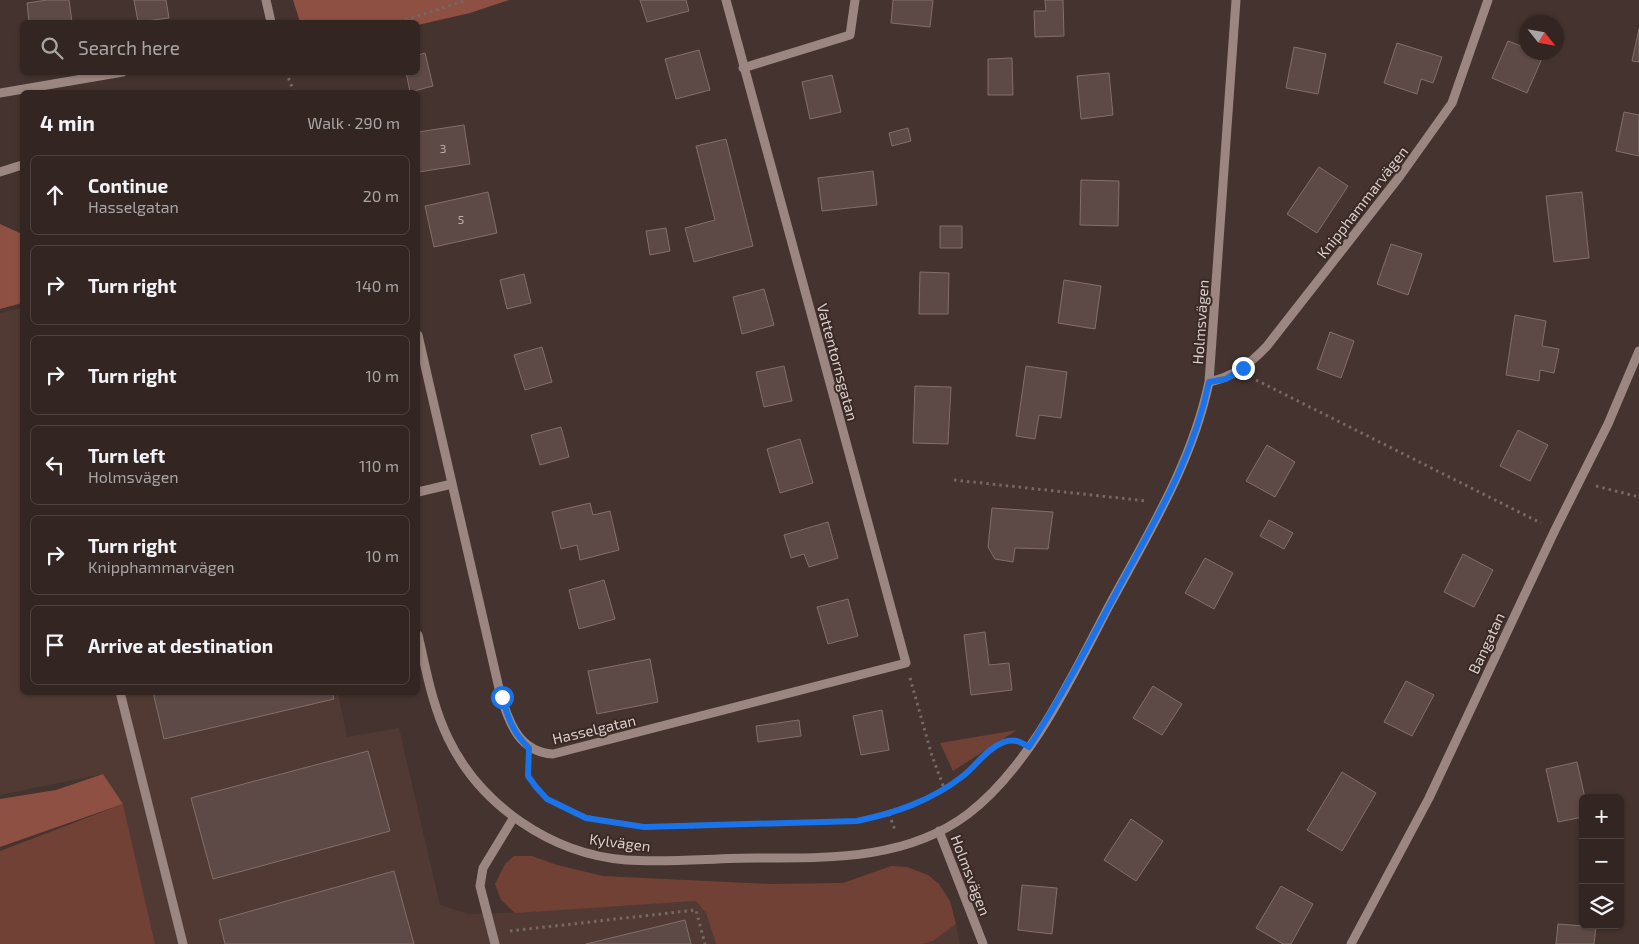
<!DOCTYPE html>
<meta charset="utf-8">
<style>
body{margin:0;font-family:"Exo 2",sans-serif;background:#3b2e2a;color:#f1f3f6}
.controls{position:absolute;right:15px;bottom:15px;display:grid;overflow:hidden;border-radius:8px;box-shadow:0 1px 4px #0004}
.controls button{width:45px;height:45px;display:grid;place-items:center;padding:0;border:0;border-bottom:1px solid #4e4340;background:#332622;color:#f1f3f6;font:25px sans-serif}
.compass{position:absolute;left:1519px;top:15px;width:45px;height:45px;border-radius:50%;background:#332622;box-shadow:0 1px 4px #0004;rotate:121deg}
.stop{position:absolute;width:15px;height:15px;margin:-11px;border:4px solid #1a73e8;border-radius:50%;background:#fff}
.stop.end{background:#1a73e8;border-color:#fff;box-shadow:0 1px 5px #0008}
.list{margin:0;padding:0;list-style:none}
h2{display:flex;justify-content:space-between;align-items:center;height:65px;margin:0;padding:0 20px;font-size:21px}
h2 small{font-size:16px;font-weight:400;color:#a9a5a5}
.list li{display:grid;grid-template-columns:32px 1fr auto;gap:15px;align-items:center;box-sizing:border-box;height:80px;margin:0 10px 10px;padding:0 10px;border:1px solid #4e4340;border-radius:8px}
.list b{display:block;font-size:19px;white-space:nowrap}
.list p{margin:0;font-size:16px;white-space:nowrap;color:#a9a5a5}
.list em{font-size:16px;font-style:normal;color:#a9a5a5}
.icon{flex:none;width:28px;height:28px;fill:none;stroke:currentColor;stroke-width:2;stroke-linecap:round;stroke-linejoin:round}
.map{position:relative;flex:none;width:1639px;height:944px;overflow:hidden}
.search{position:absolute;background:#332622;box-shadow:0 1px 4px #0004;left:20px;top:20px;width:400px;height:55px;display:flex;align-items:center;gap:12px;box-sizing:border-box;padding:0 18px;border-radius:8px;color:#a9a5a5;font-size:19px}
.panel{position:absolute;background:#332622;box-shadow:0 1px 4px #0004;left:20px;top:90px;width:400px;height:605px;border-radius:8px}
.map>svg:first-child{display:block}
.built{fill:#523a34}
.green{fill:#724136}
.forest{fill:#8e5042}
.building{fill:#5d4a46;stroke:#836f6a}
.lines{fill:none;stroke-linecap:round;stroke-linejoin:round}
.path{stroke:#776863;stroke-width:3;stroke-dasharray:2.5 4;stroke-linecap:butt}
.minor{stroke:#9b8681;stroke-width:9}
.route{stroke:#1a73e8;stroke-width:6}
.labels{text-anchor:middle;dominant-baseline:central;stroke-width:4;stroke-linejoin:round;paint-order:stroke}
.number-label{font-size:12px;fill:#bbaeaa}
.street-label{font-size:15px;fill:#dacfcc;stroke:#3a2925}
</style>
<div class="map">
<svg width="1639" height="944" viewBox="0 0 1639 944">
<rect width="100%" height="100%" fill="#44332e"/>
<path class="built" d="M22,308V692L338,693L347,737L399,728L440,905L468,914L504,913L696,901L706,913L716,944H155L123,804L103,774L0,795V313Z
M956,924L960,944H922L933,941Z"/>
<path class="green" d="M1017,730L953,771L940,743Z
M123,804L155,944H0V851Z
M514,856H532L557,865L603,876L770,884L843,883L891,866L907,867L928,875L939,884L950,901L956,924L933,941L922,944H716L706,913L696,901L515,913L501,900L495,884L505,864Z"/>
<path class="forest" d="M293,0H509L470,13L418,25V22H300Z
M0,224L22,234V303L0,309Z
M103,774L123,804L0,847V799L56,790Z"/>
<path class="building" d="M47,0H69L72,22H29L27,3Z
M134,0H166L169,18L138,22Z
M640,0H686L689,11L647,22Z
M893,0H933L930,27L891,23Z
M1045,0H1063L1064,36L1035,37L1034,11H1046Z
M1639,29V62L1632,61Z
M1508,41L1526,48V52L1543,56L1527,93L1492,78Z
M1397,43L1442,57L1433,83L1421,79L1417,94L1384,83Z
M1294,47L1326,54L1318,94L1286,88Z
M699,50L710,90L676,99L665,59Z
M425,53L433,86L410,92L406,72H418V55Z
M1012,58L1013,95H988V59Z
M1109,73L1113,115L1081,119L1077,76Z
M832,75L841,112L810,119L802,82Z
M1624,112L1639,115V156L1616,151Z
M464,125L470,164L419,172L418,132Z
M908,128L911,141L892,146L889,133Z
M726,139L753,246L694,262L685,228L715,220L696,146Z
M1319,167L1348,186L1317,233L1287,214Z
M873,171L877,205L822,211L818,178Z
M1081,180L1119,181L1118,226L1080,225Z
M488,192L497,233L434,247L425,206Z
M1582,192L1589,258L1554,262L1546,196Z
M940,226H962V248H940Z
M666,228L670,251L650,255L646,231Z
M1391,244L1422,254L1408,295L1377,284Z
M920,272L949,273L948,314H919Z
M524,274L531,303L507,309L500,280Z
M1064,280L1101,286L1095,329L1058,323Z
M764,289L774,325L742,334L733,297Z
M1515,315L1546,321L1542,346L1559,349L1554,373L1540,370L1539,381L1506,375Z
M1330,332L1354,341L1341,378L1317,369Z
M542,347L552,382L525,390L514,355Z
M784,366L792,401L764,407L756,372Z
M1026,366L1067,372L1061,418L1039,415L1035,439L1016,436Z
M915,386L951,387L948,444L913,443Z
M561,427L569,457L540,465L531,435Z
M1518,430L1548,445L1530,481L1500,466Z
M800,439L813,483L780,493L767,449Z
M1267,445L1295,462L1275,497L1246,481Z
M590,503L593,515L610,511L619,550L580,560L577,545L561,549L552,512Z
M992,508L1053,512L1048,549L1015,548L1013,562L995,559L988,547Z
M1269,520L1293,533L1284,549L1260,536Z
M828,522L838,558L809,567L804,554L791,558L784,535Z
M1463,554L1493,570L1474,607L1444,592Z
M1205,558L1233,573L1214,609L1185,593Z
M604,580L615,619L579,629L569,590Z
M848,599L858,636L828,644L817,607Z
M985,632L989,665L1009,663L1012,690L971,695L964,635Z
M650,659L658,702L597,714L588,671Z
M1406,681L1434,695L1412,736L1384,722Z
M1153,686L1182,704L1162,735L1133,718Z
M153,692H332L334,699L164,739Z
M882,710L889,750L861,755L853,716Z
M799,720L801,736L758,742L756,726Z
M368,751L390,831L213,879L191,798Z
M1577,762L1585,798H1583V817L1558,822L1546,769Z
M1342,772L1376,793L1342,851L1307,830Z
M1131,819L1163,841L1136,881L1104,860Z
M394,871L414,944H225L219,920Z
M1022,885L1057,888L1052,934L1018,930Z
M1281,886L1313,904L1291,944H1283L1256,928Z
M685,920L691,944H586Z
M1558,924L1596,927L1594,944H1556Z"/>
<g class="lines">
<path class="path" d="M399,22L467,0
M286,72L294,92
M1256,380L1541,523
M954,480L1147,501
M1596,486L1639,497
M910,678L932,756L944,788
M527,766C528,786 545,798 562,806C627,838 700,825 770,823C810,822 852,826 890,813C915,806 944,793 964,775C979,761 990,745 1012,740
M889,814L895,830
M510,931L696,910L705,944"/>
<path class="minor" d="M266,0L271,22
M743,68L850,35L855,0
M0,93L123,72
M0,172L22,165
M418,335L501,697C510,725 520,752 553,754L906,663L726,0
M1209,382C1233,377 1250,364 1267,346L1400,176L1452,103L1488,0
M418,492L452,484
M418,635C426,669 432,705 448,738C480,805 551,854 626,860C669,863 713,858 757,858C829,858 907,860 968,814C1032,765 1073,674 1110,604C1149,532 1192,463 1209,382L1236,0
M120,692L183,944
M939,831L983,944
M495,944L480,886L483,868L514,817
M1351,944L1429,798L1555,530L1608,424L1639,351"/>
</g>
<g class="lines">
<path class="route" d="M502,697C508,718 513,733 529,748L528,776L536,787L547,799L586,818L644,827L857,821C895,813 931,801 963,776C977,765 986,749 1004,742C1014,738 1021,742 1029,747C1062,697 1089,643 1117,591C1154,522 1193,459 1209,382L1226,379L1243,368"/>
</g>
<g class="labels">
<g class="number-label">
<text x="443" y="148">3</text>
<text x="461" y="219">5</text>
</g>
<g class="street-label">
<text transform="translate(1362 202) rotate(-52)">Knipphammarvägen</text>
<text transform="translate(1200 322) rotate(-86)">Holmsvägen</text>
<text transform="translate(838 362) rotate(75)">Vattentornsgatan</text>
<text transform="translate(1486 643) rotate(-65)">Bangatan</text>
<text transform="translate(594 729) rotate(-13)">Hasselgatan</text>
<text transform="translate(620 842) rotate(7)">Kylvägen</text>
<text transform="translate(971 875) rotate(69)">Holmsvägen</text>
</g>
</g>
</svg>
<div class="controls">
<button>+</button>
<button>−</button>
<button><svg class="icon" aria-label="layers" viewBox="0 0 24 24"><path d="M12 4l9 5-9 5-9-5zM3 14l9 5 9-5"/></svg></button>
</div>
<svg class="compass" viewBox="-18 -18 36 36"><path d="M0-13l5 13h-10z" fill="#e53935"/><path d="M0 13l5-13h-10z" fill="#a9a5a5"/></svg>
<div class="stop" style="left:502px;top:697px"></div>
<div class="stop end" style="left:1243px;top:368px"></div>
<div class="search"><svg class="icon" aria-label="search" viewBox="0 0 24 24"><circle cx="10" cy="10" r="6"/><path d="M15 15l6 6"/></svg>Search here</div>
<section class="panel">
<h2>4 min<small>Walk · 290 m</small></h2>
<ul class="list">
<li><svg class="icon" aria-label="ahead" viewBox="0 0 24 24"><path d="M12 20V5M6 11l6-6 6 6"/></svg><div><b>Continue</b><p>Hasselgatan</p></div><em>20 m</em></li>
<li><svg class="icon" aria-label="right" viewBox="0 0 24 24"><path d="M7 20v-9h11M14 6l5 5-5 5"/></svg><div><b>Turn right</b></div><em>140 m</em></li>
<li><svg class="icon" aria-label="right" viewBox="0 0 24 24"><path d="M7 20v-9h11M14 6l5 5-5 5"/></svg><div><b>Turn right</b></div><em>10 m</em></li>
<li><svg class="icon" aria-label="left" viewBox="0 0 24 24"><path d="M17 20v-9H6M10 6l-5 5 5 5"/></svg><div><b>Turn left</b><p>Holmsvägen</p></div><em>110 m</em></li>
<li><svg class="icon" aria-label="right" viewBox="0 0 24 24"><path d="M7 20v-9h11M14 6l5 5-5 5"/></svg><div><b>Turn right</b><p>Knipphammarvägen</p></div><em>10 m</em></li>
<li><svg class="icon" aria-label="arrive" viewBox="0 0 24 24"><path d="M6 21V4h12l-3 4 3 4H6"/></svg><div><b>Arrive at destination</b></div></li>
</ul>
</section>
</div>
